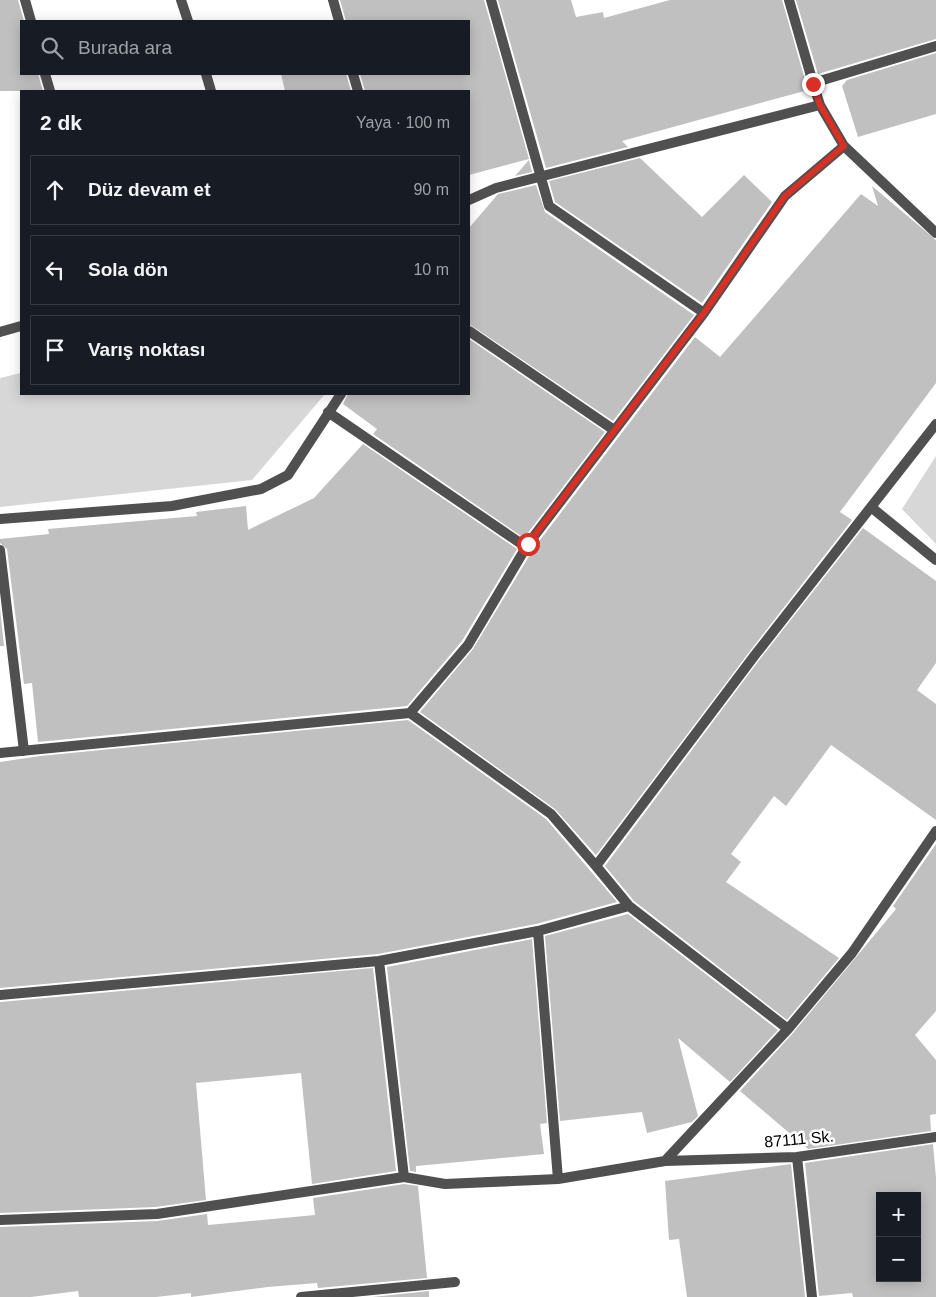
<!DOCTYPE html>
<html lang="tr">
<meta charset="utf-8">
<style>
body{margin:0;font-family:Arial,sans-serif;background:#20242c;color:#f1f3f6}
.controls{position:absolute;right:15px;bottom:15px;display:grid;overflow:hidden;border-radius:0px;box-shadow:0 2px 12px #0003}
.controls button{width:45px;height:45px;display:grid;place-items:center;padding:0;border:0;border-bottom:1px solid #363941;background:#171b24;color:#f1f3f6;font:25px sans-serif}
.stop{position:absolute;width:15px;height:15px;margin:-11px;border:4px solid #d93025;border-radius:50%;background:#fff}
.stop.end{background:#d93025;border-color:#fff;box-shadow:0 1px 5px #0008}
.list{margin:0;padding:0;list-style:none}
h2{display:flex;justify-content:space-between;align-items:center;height:65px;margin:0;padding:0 20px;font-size:21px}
h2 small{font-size:16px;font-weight:400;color:#9ea1a6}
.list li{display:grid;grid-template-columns:32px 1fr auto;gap:15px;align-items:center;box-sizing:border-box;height:70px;margin:0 10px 10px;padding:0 10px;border:1px solid #363941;border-radius:0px}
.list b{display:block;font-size:19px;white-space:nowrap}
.list em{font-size:16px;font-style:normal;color:#9ea1a6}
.icon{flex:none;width:28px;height:28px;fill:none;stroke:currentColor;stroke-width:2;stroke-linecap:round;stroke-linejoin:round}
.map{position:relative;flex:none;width:936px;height:1297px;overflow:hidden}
.search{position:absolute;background:#171b24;box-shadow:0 2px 12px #0003;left:20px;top:20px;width:450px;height:55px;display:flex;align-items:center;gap:12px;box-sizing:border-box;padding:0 18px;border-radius:0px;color:#9ea1a6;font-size:19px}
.panel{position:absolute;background:#171b24;box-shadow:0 2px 12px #0003;left:20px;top:90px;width:450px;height:305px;border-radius:0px}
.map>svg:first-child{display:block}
.green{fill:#d7d7d7}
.building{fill:#c0c0c0;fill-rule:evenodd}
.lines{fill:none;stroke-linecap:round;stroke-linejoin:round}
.street{stroke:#505050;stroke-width:10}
.route{stroke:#d93025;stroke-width:6}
.labels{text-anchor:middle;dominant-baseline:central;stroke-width:5;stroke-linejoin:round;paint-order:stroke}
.street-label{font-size:16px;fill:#000;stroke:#fff}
</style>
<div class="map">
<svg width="936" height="1297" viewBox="0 0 936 1297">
<rect width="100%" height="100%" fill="#fff"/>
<path class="green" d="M21,373V394H325L252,480L0,507V378Z
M936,456V544L902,509Z"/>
<path class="building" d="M0,0H18L24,21H21V74H38L43,91H0Z
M340,0H484L529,159L469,175V91H365L360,74H469V21H346Z
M498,0H571L576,17L603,12L604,18L670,0H782L808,90L622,141L628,147L546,168Z
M796,0H936V39L818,74Z
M936,53V114L858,137L842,86L847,80Z
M281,74H346L351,91H285Z
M640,158L702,217L744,175L772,202L702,303L555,202L549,181Z
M529,160L532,172L515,176Z
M536,185L545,212L694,315L613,421L469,324V228L498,194Z
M872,186L936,240V383L840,512L852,520L750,651L596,855L555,809L420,712L473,649L534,548L695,337L720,357L861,194L878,206Z
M469,339L605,432L524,538L373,434L377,429L343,404L348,394H469Z
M363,444L517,549L462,641L407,706L38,742L32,683L24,684L7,549L0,543V539L49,534L48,529L197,516L196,512L246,506L248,530L314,498Z
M863,528L936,581V663L917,690L936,704V820L831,745L786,806L774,796L731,854L741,862L726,882L839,958L787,1020L634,901L605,866L760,659Z
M0,608L4,646H0Z
M408,720L546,819L617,902L536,924L378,954L0,988V762L40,756Z
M936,844V1011L915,1035L936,1060V1114L930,1115L931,1131L808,1149L740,1091L793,1033L896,909L893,906Z
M628,914L778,1030L730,1082L678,1038L698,1116L692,1122L647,1133L642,1112L560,1121L545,936Z
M532,939L547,1123L540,1124L544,1154L416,1166V1172L410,1171L387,967Z
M373,968L396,1171L312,1184L301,1073L196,1083L206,1200L156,1207L0,1213V1002Z
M933,1144L936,1178V1297H853L852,1293L819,1296L805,1163ZM880,1196H917V1278H880Z
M791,1164L805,1297H687L679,1239L669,1240L665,1181Z
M404,1184L418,1186L427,1278L318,1288L317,1283L268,1287L191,1297V1293L156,1297H79L78,1291L31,1297H0V1227L157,1221L207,1214L208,1225L315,1215L313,1198Z
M429,1291V1297H372Z"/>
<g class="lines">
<path class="street" d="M25,0L31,21
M181,0L188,21
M333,0L339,21
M491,0L549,206L704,313
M789,0L813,83
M45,74L50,91
M206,74L211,91
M353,74L358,91
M820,105L844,146L936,233
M469,200L496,188L820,105L813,83L936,46
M469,331L614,430
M0,332L21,326
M328,412L526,547
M871,507L936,560
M0,519L172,506L261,489L288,475L341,394
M0,550L24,751
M410,713L468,645L528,544L704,313L785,196L844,146
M0,753L410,713L551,814L596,866
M629,906L788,1029
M538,931L558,1179
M379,961L404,1177
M0,995L379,961L538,931L629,906L596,866L755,655L936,424
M797,1157L812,1297
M665,1161L788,1029L852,953L936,831
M0,1220L157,1214L404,1177L445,1184L558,1179L665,1161L797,1157L936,1137
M301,1297L455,1282"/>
</g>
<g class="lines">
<path class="route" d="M528,544L704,313L785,196L844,146L820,105L813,84"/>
</g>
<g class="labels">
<g class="street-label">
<text transform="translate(799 1139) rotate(-5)">87111 Sk.</text>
</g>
</g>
</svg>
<div class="controls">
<button>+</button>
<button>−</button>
</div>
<div class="stop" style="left:528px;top:544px"></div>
<div class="stop end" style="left:813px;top:84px"></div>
<div class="search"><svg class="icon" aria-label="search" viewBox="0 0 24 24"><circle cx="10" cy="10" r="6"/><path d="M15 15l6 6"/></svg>Burada ara</div>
<section class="panel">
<h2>2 dk<small>Yaya · 100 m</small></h2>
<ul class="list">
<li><svg class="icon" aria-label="ahead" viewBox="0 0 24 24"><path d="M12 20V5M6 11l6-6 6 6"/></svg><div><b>Düz devam et</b></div><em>90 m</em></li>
<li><svg class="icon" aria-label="left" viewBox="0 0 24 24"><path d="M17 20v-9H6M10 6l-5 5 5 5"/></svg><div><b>Sola dön</b></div><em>10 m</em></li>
<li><svg class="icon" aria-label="arrive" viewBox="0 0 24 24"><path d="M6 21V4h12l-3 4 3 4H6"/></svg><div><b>Varış noktası</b></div></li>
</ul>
</section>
</div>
